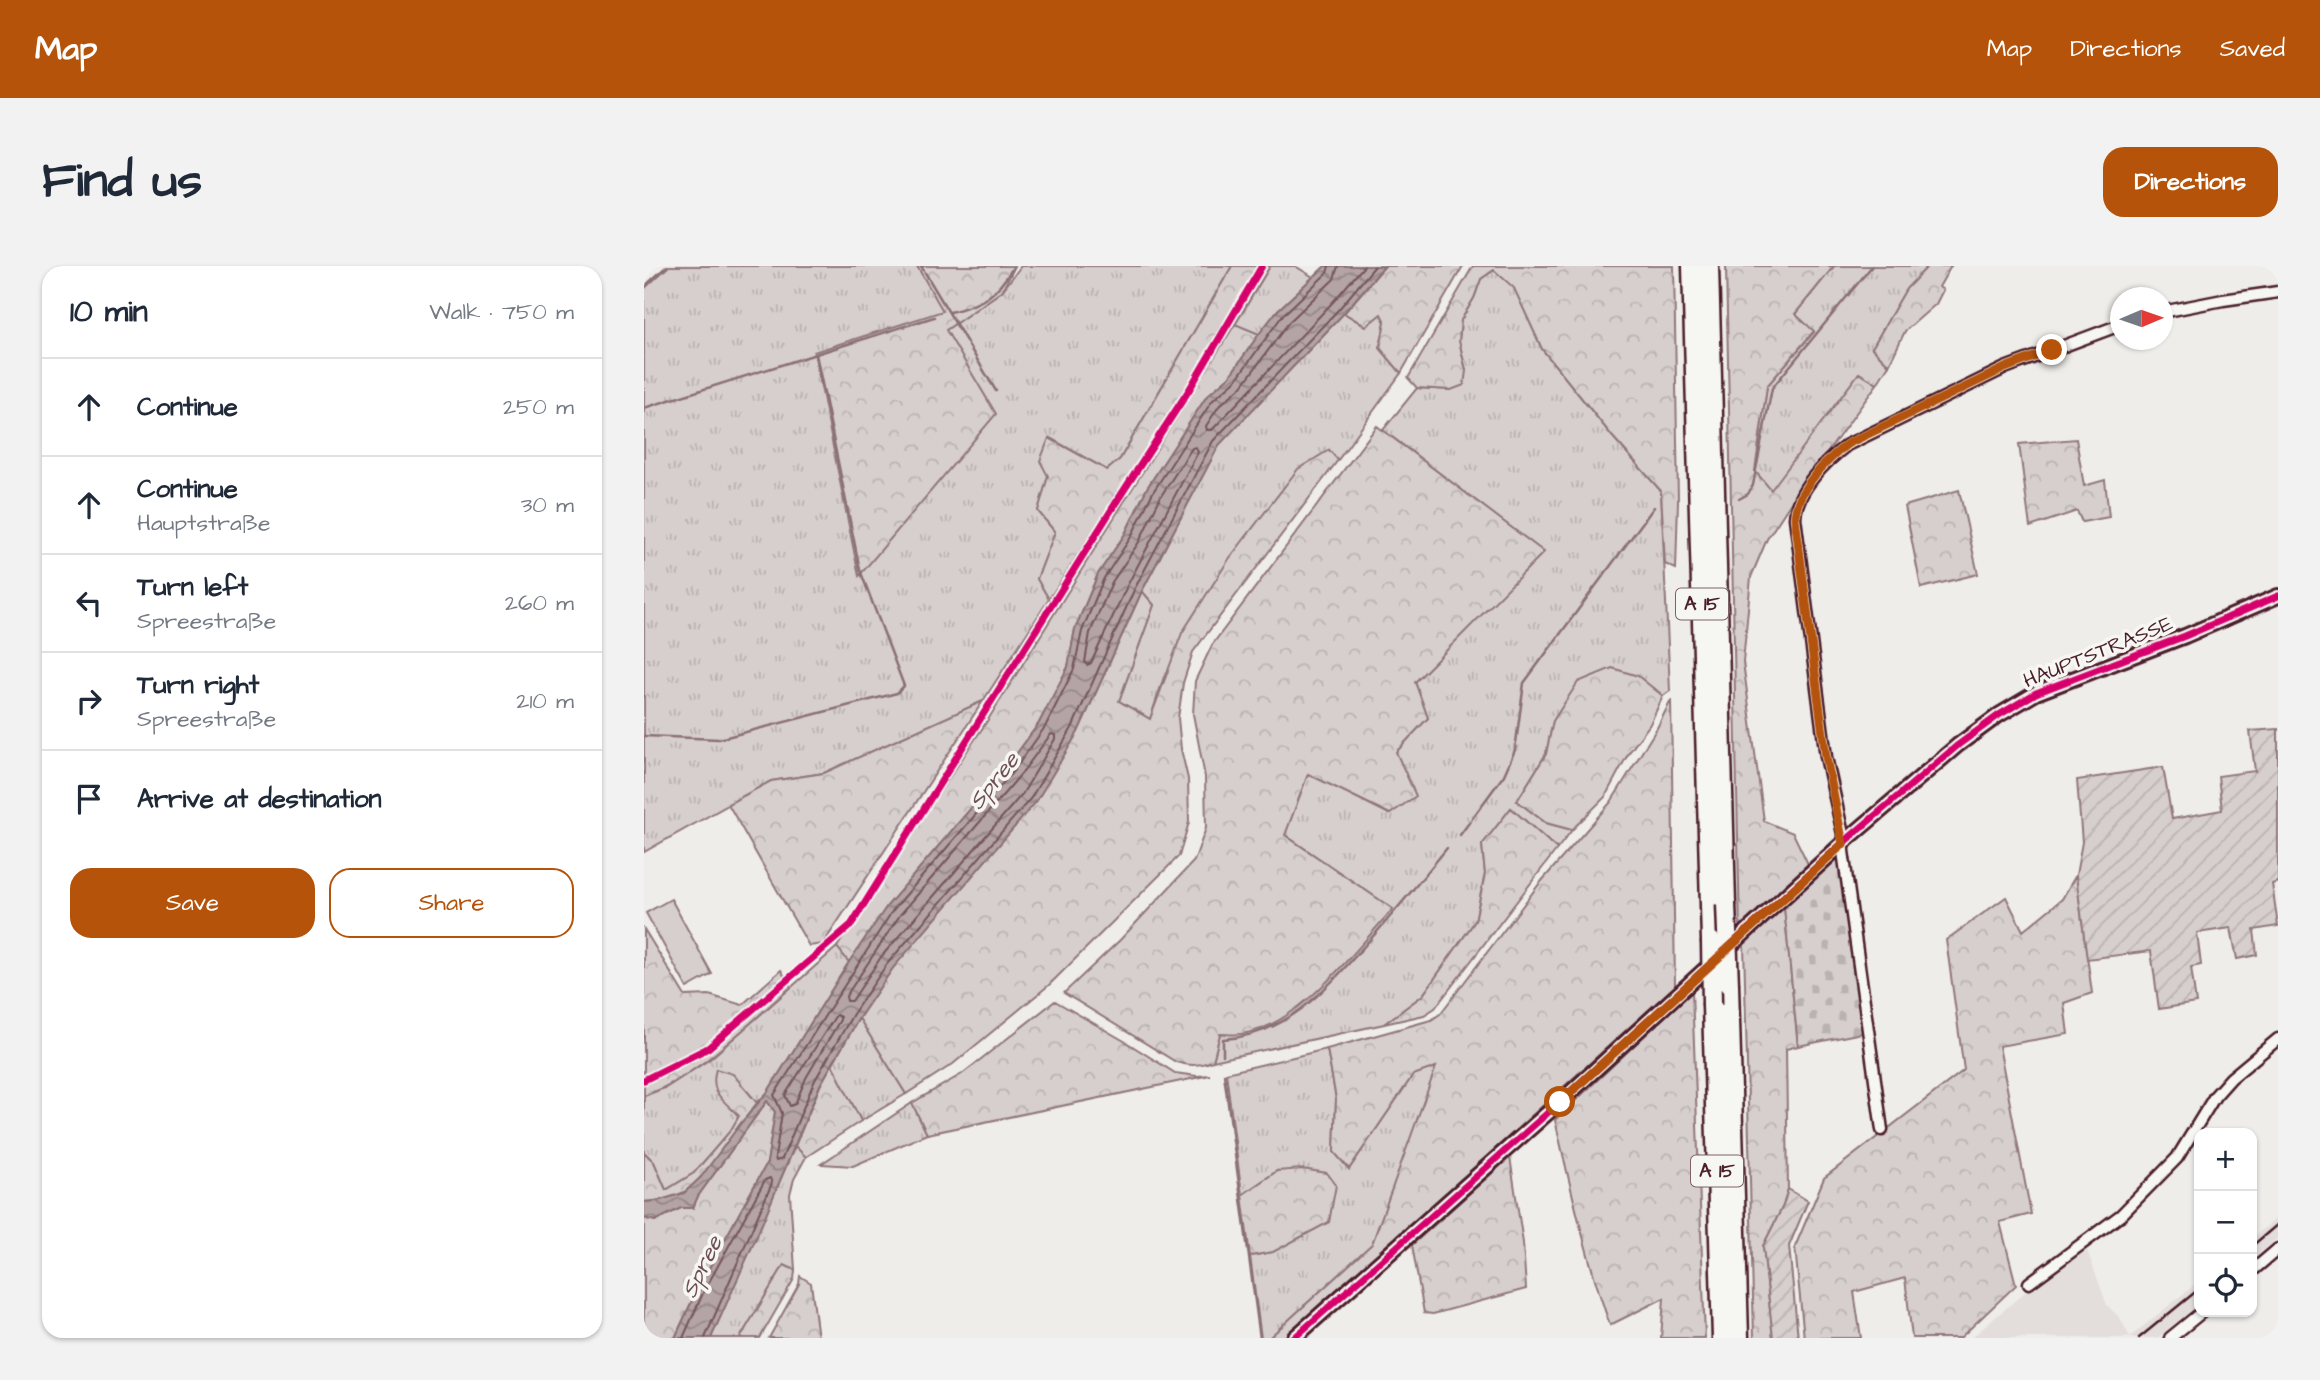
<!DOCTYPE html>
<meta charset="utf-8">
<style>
body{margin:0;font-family:"Architects Daughter",sans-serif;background:#f2f2f3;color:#1f2937}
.controls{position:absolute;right:21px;bottom:21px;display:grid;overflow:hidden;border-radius:14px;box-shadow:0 2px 5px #0004}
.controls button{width:63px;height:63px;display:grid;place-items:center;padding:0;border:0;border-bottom:2px solid #e0e1e3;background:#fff;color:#1f2937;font:35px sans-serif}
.compass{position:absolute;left:1466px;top:21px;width:63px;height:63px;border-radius:50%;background:#fff;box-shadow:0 2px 5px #0004;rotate:88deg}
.stop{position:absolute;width:21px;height:21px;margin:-16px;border:5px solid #b45309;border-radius:50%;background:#fff}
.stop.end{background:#b45309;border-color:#fff;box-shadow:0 2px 7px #0008}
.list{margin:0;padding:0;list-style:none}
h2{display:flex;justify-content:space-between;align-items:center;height:91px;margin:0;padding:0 28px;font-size:30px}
h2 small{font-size:23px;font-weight:400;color:#747a83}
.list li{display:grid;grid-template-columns:46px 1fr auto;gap:21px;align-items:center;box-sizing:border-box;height:98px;padding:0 28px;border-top:2px solid #e0e1e3}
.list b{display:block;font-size:26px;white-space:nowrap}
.list p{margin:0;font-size:23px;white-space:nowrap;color:#747a83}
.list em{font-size:23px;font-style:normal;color:#747a83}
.actions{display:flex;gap:14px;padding:21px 28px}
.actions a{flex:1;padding:16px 0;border:2px solid #b45309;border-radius:21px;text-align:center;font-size:24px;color:#b45309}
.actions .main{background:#b45309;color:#fff}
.icon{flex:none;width:38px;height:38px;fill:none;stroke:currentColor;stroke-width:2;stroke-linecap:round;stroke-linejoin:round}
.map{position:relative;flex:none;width:1634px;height:1072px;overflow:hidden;border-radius:21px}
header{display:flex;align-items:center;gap:42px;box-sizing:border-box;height:98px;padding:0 35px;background:#b45309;color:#fff}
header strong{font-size:33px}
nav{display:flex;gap:38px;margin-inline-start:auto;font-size:24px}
.intro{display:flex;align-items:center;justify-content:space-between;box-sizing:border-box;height:168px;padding:0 42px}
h1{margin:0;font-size:49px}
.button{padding:18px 32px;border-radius:21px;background:#b45309;color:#fff;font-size:24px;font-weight:700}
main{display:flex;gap:42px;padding:0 42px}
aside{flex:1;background:#fff;border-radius:21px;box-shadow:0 2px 5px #0004}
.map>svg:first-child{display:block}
.built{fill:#e3dedc}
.grass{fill:url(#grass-tufts);stroke:#90777c;stroke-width:2}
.forest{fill:url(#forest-crowns);stroke:#90777c;stroke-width:2}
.cemetery{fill:url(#cemetery-stones);stroke:#90777c;stroke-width:2}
.garden{fill:url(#garden-furrows);stroke:#90777c;stroke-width:2}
.pitch{fill:#d7cfce;stroke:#90777c;stroke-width:2}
.water{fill:url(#water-waves);stroke:#8a6f74;stroke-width:2}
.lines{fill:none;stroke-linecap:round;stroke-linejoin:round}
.shore{stroke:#74545c;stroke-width:2}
.stream{stroke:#8a6f74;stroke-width:2.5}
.minor-casing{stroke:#4a1f2b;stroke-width:15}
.tertiary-casing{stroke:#4a1f2b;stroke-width:18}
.motorway-casing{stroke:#4a1f2b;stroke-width:23}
.minor{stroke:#f6f6f2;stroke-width:10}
.tertiary{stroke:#f6f6f2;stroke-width:12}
.motorway{stroke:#f6f6f2;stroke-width:18}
.rail{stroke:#4a1f2b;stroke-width:2.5}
.motorway-bridge-casing{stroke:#4a1f2b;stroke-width:23;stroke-linecap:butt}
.motorway-bridge{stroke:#f6f6f2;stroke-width:18}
.cycleway-casing{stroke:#f6f6f2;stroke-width:11}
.cycleway{stroke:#d6006c;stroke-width:7}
.route{stroke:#b45309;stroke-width:9}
.labels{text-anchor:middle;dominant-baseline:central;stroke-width:7;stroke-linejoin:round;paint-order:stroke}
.shield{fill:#f6f6f2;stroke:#7e6067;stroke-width:2}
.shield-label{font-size:19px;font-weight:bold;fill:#4a1f2b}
.street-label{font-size:21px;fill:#4a1f2b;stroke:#f6f6f2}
.water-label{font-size:23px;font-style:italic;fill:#6f4e56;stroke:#f6f6f2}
</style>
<header>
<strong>Map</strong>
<nav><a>Map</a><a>Directions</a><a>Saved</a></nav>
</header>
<div class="intro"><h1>Find us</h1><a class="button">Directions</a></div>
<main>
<aside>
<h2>10 min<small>Walk · 750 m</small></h2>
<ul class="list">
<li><svg class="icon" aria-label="ahead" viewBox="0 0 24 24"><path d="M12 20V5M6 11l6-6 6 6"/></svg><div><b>Continue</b></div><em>250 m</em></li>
<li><svg class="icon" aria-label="ahead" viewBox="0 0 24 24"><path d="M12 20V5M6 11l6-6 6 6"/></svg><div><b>Continue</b><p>Hauptstraße</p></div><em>30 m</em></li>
<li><svg class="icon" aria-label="left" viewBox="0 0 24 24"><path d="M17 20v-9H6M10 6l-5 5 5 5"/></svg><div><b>Turn left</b><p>Spreestraße</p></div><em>260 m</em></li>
<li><svg class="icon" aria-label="right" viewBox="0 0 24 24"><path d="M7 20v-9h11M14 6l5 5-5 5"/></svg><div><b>Turn right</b><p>Spreestraße</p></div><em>210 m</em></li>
<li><svg class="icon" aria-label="arrive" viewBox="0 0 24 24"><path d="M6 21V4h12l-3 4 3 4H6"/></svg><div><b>Arrive at destination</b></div></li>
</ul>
<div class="actions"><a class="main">Save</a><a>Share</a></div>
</aside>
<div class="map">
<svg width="1634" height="1072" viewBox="0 0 1634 1072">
<defs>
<pattern id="grass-tufts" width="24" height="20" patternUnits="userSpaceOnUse" patternTransform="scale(1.75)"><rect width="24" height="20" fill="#d7cfce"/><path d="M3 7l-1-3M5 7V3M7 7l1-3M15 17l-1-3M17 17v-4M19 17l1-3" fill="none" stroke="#bab1b1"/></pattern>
<pattern id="forest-crowns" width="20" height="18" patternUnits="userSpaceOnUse" patternTransform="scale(1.75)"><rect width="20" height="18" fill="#d7cfce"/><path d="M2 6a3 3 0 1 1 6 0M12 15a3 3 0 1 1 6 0" fill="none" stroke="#bab1b1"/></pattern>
<pattern id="cemetery-stones" width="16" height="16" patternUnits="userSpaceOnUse" patternTransform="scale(1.75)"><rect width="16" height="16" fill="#d7cfce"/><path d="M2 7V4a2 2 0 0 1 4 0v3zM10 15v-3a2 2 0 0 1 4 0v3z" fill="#bab1b1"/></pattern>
<pattern id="garden-furrows" width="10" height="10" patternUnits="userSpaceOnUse" patternTransform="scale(1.75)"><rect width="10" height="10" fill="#d7cfce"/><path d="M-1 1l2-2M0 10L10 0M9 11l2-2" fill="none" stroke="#bab1b1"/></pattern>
<pattern id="water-waves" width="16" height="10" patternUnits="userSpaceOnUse" patternTransform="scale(1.75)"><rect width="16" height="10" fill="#b4a4a5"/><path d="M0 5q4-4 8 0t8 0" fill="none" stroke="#948587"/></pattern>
</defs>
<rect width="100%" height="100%" fill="#efedea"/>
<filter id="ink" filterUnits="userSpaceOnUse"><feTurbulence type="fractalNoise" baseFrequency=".0143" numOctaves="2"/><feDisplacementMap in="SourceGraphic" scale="14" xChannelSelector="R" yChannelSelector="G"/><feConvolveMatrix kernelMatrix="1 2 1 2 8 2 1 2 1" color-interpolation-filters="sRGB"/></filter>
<g filter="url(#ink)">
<path class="built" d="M1634,951V972L1608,994V972Z
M1443,984L1463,1039L1476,1052L1486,1071L1555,1015V1038L1514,1072H1327L1387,1021Z"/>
<path class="grass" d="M25,0H273L300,45L302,64L358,25L377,0H588L476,193L463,204L406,172L404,210L394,245L411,266L393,313L405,333L339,435L180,507L127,515L0,586V23Z
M626,0H651L669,11L633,45L615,68L591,59Z
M1190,0H1284L1262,23L1228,82L1245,99L1233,118L1215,107L1127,225L1111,206L1123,120L1170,66L1151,48Z
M850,4L870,21L898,83L968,170L1017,225L1026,425L1019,430L1010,422L909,455L902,488L873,535L902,557L928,564L913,583L867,542L838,579L841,608L831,655L779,729L740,758L569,795L576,768H598L630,758L748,643L641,569L664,507L745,548L752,486L784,452L771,416L899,286L739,164L773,122L807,124L822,104L815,75L817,54L830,32L837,13Z
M700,47L721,60L737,48L741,56L736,82L757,107L694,194L684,184L520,411L506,453L475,435L510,339L498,325L575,179Z
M193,681L205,696L123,827L113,837L104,826H72L95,850L87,864L50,907L22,924L10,896L0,886V830L23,821L66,793Z
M215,752L262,828L217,855L188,799Z
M683,783L692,833L690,886L705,903L769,809L793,800L728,978L625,1072H617L606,990L629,986L633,905L598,929L582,807Z
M268,837L283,868L209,900L177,898Z
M151,880L162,891L150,913L146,928L151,1004L140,999L96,1072H67Z"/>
<path class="forest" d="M273,0H371L358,25L302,64L352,148L215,310L170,86L299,45Z
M588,0H626L591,58L615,68L585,111L563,130L503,222L481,268L454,308L431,363L424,401L395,457L365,498L243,640L205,696L193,681L345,452L591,58L581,55L542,122L405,333L393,313L411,266L394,245L404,210L396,195L405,172L463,204L476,193Z
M741,0H819L757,107L736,82L741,56L737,48L722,60L700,47Z
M829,0H1030L1034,235L1032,303L1021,298L1017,225L968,170L898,83L870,22L850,4L837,13L830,32L817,54L815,75L822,105L820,119L807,124L773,122L764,112Z
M1082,0H1190L1151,48L1170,65L1123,120L1111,205L1127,224L1215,107L1233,118L1146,238L1123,273L1107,311L1099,396L1120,555L1149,567L1165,600L1096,667Z
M1284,0H1307L1295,21L1299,24L1292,38L1261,65L1245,99L1228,82L1262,23Z
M733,160L900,286L771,416L784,452L752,486L772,530L746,548L664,508L641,569L749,643C711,684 655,761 597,768C591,769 583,768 576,768L569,795C555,800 546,800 532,796L420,727L476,674L550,595L562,562L561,511L549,448L551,415L568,379Z
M1432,173L1440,220L1461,214L1465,251L1438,256L1433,245L1386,261L1375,178Z
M685,184L694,194L549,386L539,417L534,452L537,483L544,513L545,556L535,590L405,719L309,798L262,828L215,752L249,702L434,466L498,325L510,339L475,435L506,453L538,367L585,293L654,203Z
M1315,224L1334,308L1277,322L1261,240Z
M968,402L994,410L1019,430L1006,458L984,488L961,531L928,564L902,557L873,535L902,488L909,455L934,416Z
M1027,434L1031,720L642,1072H625L728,978L792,801L769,809L705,903L690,886L692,833L683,783L787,754L796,748L896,617L967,536L1013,462Z
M339,435L179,678L165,680L84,538L127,515L180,507Z
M867,542L913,583L791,742L780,749L740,758L779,729L831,655L841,608L838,579Z
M1432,609L1448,727L1420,737L1424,768L1355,780L1387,948L1356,956L1372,1019L1316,1072H1268L1261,1012L1210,1026L1217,1072H1160L1151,981L1180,912L1320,804L1302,674L1362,631L1379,665L1418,633Z
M1140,641L1154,780L1142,783L1144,923L1139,940L1119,980L1129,1072H1110L1100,678Z
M0,663L41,730L65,729L98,739L137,704L147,721C101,760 58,808 0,830Z
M1048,725L1061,1072H1017L1020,1032L966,1059C942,992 927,923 911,854Z
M411,735L482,776L531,807L553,810L566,809L283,868L268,837L318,808Z
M188,798L217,855L162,891L151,880L176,820Z
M72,803L89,808L113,837C96,858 58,918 38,927C26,933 13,935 0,936V886L10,896L22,924L50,907L87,864L95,850C79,834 65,827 72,803Z
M123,835L131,846L123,897L53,1024L31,1072H0V952L11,955L37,942L49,941L54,930Z
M866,891L879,977L882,1023L789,1048L780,1047L768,979Z
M658,903L683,907L692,919L685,956L629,986L606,990L598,929L633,905Z
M140,999L151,1004L150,1013L116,1072H96Z
M156,1010L167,1017L174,1072H125L155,1018Z"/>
<path class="cemetery" d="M1197,589L1218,767L1154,780L1140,641Z"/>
<path class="garden" d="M1634,463V616L1628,618L1634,660L1610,664L1613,689L1593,693L1587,662L1553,667L1557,699L1547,701L1552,737L1515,743L1507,685L1443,693L1432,609L1438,576L1433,514L1519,501L1528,553L1578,544L1574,510L1611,505L1606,465Z
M1144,923L1164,935L1145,980L1154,1072H1129L1119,980L1139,940Z"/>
<path class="pitch" d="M27,633L68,708L43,722L2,647Z"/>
<path class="water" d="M681,0H740L700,47L575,179L498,325L434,466L392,536L249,702L215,752L176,819L112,972L67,1072H31L53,1024L123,897L131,846L123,835L54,930L49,942H37L11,955L0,952V936L13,935L40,927L57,911L97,857L123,827L205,696L243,640L365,498L395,457L424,401L431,363L454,308L481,268L503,222L563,130L585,111L615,68L633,45Z"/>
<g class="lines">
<path class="shore" d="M685,0L683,7L638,50L591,115L568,135L509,226L487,271L460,312L438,365L430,403L401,461L371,503L249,644L130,829L138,847L131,891L132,895L138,893L170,816L209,748L243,698L387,532L428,462L491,322L569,175L695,43L731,0
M694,0L690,13L645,56L598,120L575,140L562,160L563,164H568L688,37L720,0
M552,181L554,186L484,318L447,397L443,399L441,396L446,367L468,316L495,276L517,230L548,182Z
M407,468L411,469V473L379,527L237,691L208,735H203L202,730L256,649L377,508Z
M192,749L196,751V754L162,812L151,838L146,840L141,829Z
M39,1072L59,1027L121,914L126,912L128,917L61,1072"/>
<path class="stream" d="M277,0L352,125
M0,21L23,0
M306,46C339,38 352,30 370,0
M0,142L172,88
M1095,233L1104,228L1109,219L1128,122L1228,0
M0,470L75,473L253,427L260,420L216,304L172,88L290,51
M816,569L860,509L871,484L880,417L1010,241
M579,789V773C643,770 683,722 723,677C751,646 777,614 803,582
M580,808L616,1072"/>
<defs>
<path id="minor" d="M1518,46L1579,34L1634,26
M1238,864L1199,585V568L1182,491L1151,252C1152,224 1182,195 1203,179L1361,102L1476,59
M1608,1005L1634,983
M1385,1017L1477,949L1533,892L1571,830L1587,812L1634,773
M1526,1072L1558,1046"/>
<path id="tertiary" d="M650,1072L916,836L1199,577L1314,479L1355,449L1392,427L1541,370L1634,330"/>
<path id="motorway" d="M1048,0L1067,675
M1065,0L1082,638
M1085,719L1095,1072
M1068,739L1078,1072"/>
</defs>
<use href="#minor" class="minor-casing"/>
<use href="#tertiary" class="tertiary-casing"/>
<use href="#motorway" class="motorway-casing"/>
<use href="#minor" class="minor"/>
<use href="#tertiary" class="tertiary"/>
<use href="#motorway" class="motorway"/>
<path class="rail" d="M1608,980L1634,958
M1495,1072L1555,1023"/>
<defs>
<path id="motorway-bridge" d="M1082,638L1085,719
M1067,675L1068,739"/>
</defs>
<use href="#motorway-bridge" class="motorway-bridge-casing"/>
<use href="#motorway-bridge" class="motorway-bridge"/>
<defs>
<path id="cycleway" d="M0,814L64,782L207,659L473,235L545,124L618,0
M650,1072L916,836L1199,577L1314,479L1355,449L1392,427L1541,370L1634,330"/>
</defs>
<use href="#cycleway" class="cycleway-casing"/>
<use href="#cycleway" class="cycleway"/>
</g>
</g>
<g class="lines" filter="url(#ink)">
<path class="route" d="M916,836L1199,578L1182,491L1151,252C1152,224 1182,195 1203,178L1361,102L1408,84"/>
</g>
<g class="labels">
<g class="shield">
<rect x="1032" y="322.5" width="52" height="31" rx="5"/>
<rect x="1047" y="889.5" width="52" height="31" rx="5"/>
</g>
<g class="shield-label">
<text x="1058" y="338">A 15</text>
<text x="1073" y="905">A 15</text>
</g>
<g class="street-label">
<text transform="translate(1454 386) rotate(-22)">HAUPTSTRASSE</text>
</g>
<g class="water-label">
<text transform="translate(350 515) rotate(-51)">Spree</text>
<text transform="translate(58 1001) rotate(-64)">Spree</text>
</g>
</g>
</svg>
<div class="controls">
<button>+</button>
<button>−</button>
<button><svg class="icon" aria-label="locate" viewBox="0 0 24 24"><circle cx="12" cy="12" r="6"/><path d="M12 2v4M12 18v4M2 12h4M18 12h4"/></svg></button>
</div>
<svg class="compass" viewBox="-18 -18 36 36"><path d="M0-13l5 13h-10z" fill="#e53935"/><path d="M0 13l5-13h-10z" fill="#747a83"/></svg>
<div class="stop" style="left:916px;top:836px"></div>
<div class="stop end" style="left:1408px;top:84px"></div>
</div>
</main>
